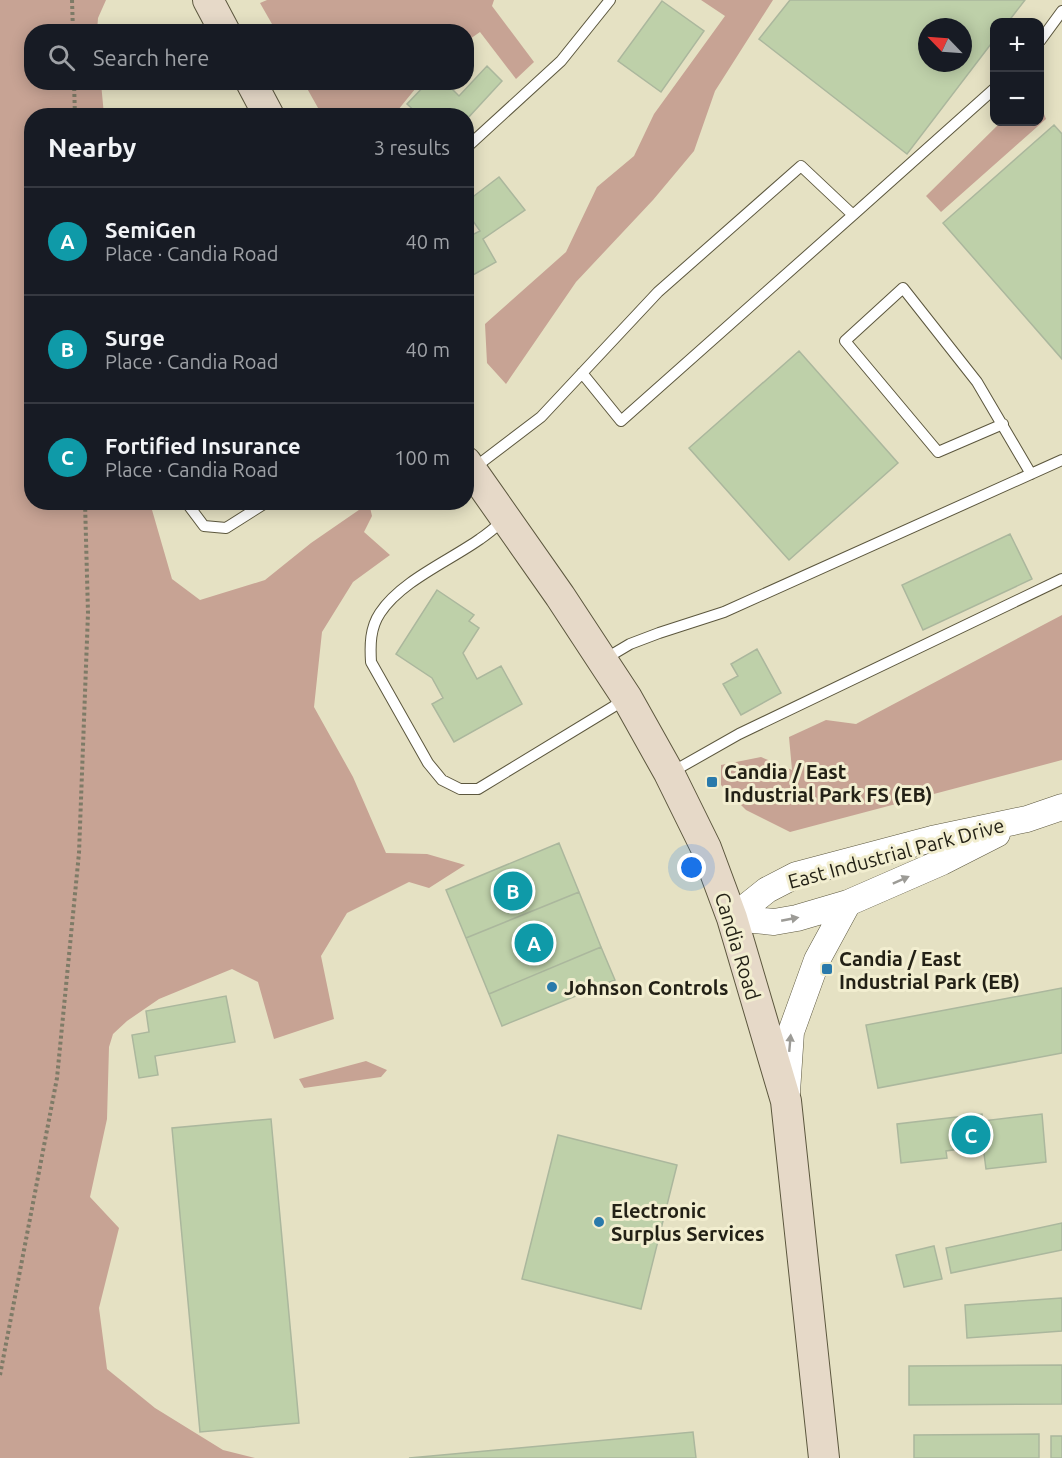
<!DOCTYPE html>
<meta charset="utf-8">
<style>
body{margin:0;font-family:Ubuntu,sans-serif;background:#242831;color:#f1f3f6}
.controls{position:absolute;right:18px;top:18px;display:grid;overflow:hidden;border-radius:12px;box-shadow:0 3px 15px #0003}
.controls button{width:54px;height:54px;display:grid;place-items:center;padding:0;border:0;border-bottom:2px solid #363941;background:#171b24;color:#f1f3f6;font:30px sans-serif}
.compass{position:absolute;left:918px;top:18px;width:54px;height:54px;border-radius:50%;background:#171b24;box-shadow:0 3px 15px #0003;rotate:295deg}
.you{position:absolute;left:692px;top:868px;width:21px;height:21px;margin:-15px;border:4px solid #fff;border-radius:50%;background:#1a73e8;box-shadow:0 0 0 9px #1a73e833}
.badge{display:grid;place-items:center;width:39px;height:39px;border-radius:50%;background:#2a7aab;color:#fff;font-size:20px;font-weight:700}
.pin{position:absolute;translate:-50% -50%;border:3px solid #fff;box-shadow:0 2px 6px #0006}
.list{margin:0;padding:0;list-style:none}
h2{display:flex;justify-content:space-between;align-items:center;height:78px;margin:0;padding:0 24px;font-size:26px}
h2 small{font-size:20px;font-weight:400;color:#9ea1a6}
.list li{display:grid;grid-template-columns:39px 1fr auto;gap:18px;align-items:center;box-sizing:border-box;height:108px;padding:0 24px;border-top:2px solid #363941}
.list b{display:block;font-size:22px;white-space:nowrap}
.list p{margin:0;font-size:20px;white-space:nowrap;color:#9ea1a6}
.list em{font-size:20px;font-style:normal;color:#9ea1a6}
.icon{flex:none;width:33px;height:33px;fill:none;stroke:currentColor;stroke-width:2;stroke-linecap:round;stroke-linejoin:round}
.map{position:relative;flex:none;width:1062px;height:1458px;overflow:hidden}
.search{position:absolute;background:#171b24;box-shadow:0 3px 15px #0003;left:24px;top:24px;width:450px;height:66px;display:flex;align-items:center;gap:15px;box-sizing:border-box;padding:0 21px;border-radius:24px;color:#9ea1a6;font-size:22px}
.panel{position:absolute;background:#171b24;box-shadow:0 3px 15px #0003;left:24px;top:108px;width:450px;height:402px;border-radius:24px}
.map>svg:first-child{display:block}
.green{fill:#c7a394}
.building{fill:#bed0a9;stroke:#abb79d;stroke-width:1.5;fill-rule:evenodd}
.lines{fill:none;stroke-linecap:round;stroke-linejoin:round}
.service-casing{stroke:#5c573e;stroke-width:12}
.tertiary-casing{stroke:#5c573e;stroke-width:27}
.secondary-casing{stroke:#5c573e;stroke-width:32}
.path{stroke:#7e7b67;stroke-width:4;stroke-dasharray:3 3;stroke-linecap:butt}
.service{stroke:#fff;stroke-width:10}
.tertiary{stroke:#fff;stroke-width:26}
.secondary{stroke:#e6d9c8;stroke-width:30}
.oneway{fill:#9c9b96}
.poi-dot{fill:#2a7aab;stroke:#f2eed0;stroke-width:2}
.labels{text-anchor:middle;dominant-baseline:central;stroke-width:6;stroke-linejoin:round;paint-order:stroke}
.poi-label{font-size:20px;font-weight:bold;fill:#232116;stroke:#f2eed0;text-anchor:start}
.street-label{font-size:20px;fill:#232116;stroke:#f2eed0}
</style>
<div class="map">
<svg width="1062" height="1458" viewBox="0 0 1062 1458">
<rect width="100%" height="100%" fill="#e5e1c3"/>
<path class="green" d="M0,0H106L98,18L97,31L32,32V82L101,83L104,115L32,116V502L150,503L172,579L200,600L265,580L311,543L369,503L372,516L364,532L390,555L353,582L322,632L314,707L353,777L386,853L427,854L465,865L429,888L409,882L347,913L321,956L334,1019L274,1039L258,982L232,969L159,999L127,1021L113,1034L109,1047L107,1119L90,1197L119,1228L99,1308L107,1369L155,1408L223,1450L255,1458H0Z
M267,0H494L492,6L534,62L516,79L480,32L467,41L466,32L276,31L260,3Z
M701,0H773L715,91L694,151L653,200L576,282L506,384L487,363L485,324L566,252L597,187L634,156L654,114L725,16Z
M304,83H420L398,110L401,116L322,115Z
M1040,104L1046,119L941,212L926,196L1001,122H1040Z
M1062,615V760L790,832L746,810L721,785V765L761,757L792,770L789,737L826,720L856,724Z
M366,1061L387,1070L381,1077L304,1088L299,1079Z"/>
<path class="building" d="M790,0H1025L1008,22H994V40L907,154L759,39ZM927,27H963V63H927Z
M662,1L704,31L661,92L618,61Z
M487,66L502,81L466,120V116H420L407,104L428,82H445L459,96Z
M1054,125L1062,134V359L943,223Z
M499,177L525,210L483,239L496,262L466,279V238L480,231L466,211V202Z
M799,351L898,463L789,560L689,448Z
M1010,534L1032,579L923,630L902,585Z
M437,590L474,615L469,621L479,628L463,653L477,679L501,666L522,704L454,742L432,704L443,698L432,678L396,654Z
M757,649L781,693L741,715L723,684L738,676L731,664Z
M559,843L579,892L466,938L446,890Z
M579,892L601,947L489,994L466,938Z
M601,947L615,980L502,1026L489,994Z
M1062,988V1053L878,1088L866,1025Z
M226,996L235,1042L155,1056L158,1075L139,1078L132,1035L149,1032L146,1011Z
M982,1114L983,1121L1042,1114L1046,1162L986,1169L983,1146L946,1151L947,1158L901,1163L897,1124Z
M271,1119L299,1423L200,1432L172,1128Z
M558,1135L677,1165L641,1309L522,1279Z
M1062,1223V1250L951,1273L946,1248Z
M934,1246L942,1279L904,1287L896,1255Z
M1062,1298V1331L967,1338L965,1305Z
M1062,1365V1404L909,1405V1366Z
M693,1432L696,1458H409Z
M1039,1434V1458H914V1435Z
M1051,1436H1062V1458H1051Z"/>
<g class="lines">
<defs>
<path id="service" d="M1040,41L1062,11
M466,148L561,61L610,0
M853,215L994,89
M1003,424L938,452L845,341L903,288L977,382L1031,474
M474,468L541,417L658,292L801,166L853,215L621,421L582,373
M186,502L204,526L226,528L267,502
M505,519C497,526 489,533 480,539C449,561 401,581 380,613C370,628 370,645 371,662L428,763L442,780L460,789H478L626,699
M603,660L630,644L659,633L724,612L1062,460
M672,772L739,734L1062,579"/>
<path id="tertiary" d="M732,918L767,890L796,875L932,839L1027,819L1062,807
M732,918L774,922L797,918L848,903L942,862L997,834
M787,1092L791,1032L817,960L848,903"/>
<path id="secondary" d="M208,0L225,32
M251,82L269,116
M466,462L560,596L627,698L669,773L706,848L732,918L786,1101L824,1458"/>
</defs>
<use href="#service" class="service-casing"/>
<use href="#tertiary" class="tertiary-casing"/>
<use href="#secondary" class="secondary-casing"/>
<path class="path" d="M72,0L73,32
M74,82L75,116
M0,1375L57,1078L79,853L88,613L85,502"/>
<use href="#service" class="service"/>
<use href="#tertiary" class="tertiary"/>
<use href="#secondary" class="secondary"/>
</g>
<defs><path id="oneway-solid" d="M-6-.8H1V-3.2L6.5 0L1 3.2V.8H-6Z" transform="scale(1.5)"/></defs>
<g class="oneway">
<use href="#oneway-solid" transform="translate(901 880) rotate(-24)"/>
<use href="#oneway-solid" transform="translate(790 919) rotate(-11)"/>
<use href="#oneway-solid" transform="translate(790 1043) rotate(-85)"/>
</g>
<g class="poi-dot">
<rect x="706" y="776" width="12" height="12" rx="3"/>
<rect x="821" y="963" width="12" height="12" rx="3"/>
<circle cx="552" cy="987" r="6"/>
<circle cx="599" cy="1222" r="6"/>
</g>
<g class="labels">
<g class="poi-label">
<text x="724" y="771">Candia / East<tspan x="724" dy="23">Industrial Park FS (EB)</tspan></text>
<text x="839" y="958">Candia / East<tspan x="839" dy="23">Industrial Park (EB)</tspan></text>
<text x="564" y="987">Johnson Controls</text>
<text x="611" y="1210">Electronic<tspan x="611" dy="23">Surplus Services</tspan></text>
</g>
<g class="street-label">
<text transform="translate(896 853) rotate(-15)">East Industrial Park Drive</text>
<text transform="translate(738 946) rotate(73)">Candia Road</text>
</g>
</g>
</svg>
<div class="controls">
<button>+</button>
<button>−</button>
</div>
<svg class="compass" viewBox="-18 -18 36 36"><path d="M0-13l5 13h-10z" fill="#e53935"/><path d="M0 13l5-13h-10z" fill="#9ea1a6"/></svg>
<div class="you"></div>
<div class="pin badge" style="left:534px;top:943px;background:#0f9aa8">A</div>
<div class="pin badge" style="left:513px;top:891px;background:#0f9aa8">B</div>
<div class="pin badge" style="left:971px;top:1135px;background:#0f9aa8">C</div>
<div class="search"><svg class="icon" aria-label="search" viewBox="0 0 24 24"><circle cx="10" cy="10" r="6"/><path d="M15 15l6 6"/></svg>Search here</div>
<section class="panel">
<h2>Nearby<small>3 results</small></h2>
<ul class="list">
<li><span class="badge" style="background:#0f9aa8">A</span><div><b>SemiGen</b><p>Place · Candia Road</p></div><em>40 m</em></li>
<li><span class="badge" style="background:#0f9aa8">B</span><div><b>Surge</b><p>Place · Candia Road</p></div><em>40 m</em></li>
<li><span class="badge" style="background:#0f9aa8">C</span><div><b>Fortified Insurance</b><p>Place · Candia Road</p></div><em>100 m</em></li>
</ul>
</section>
</div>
